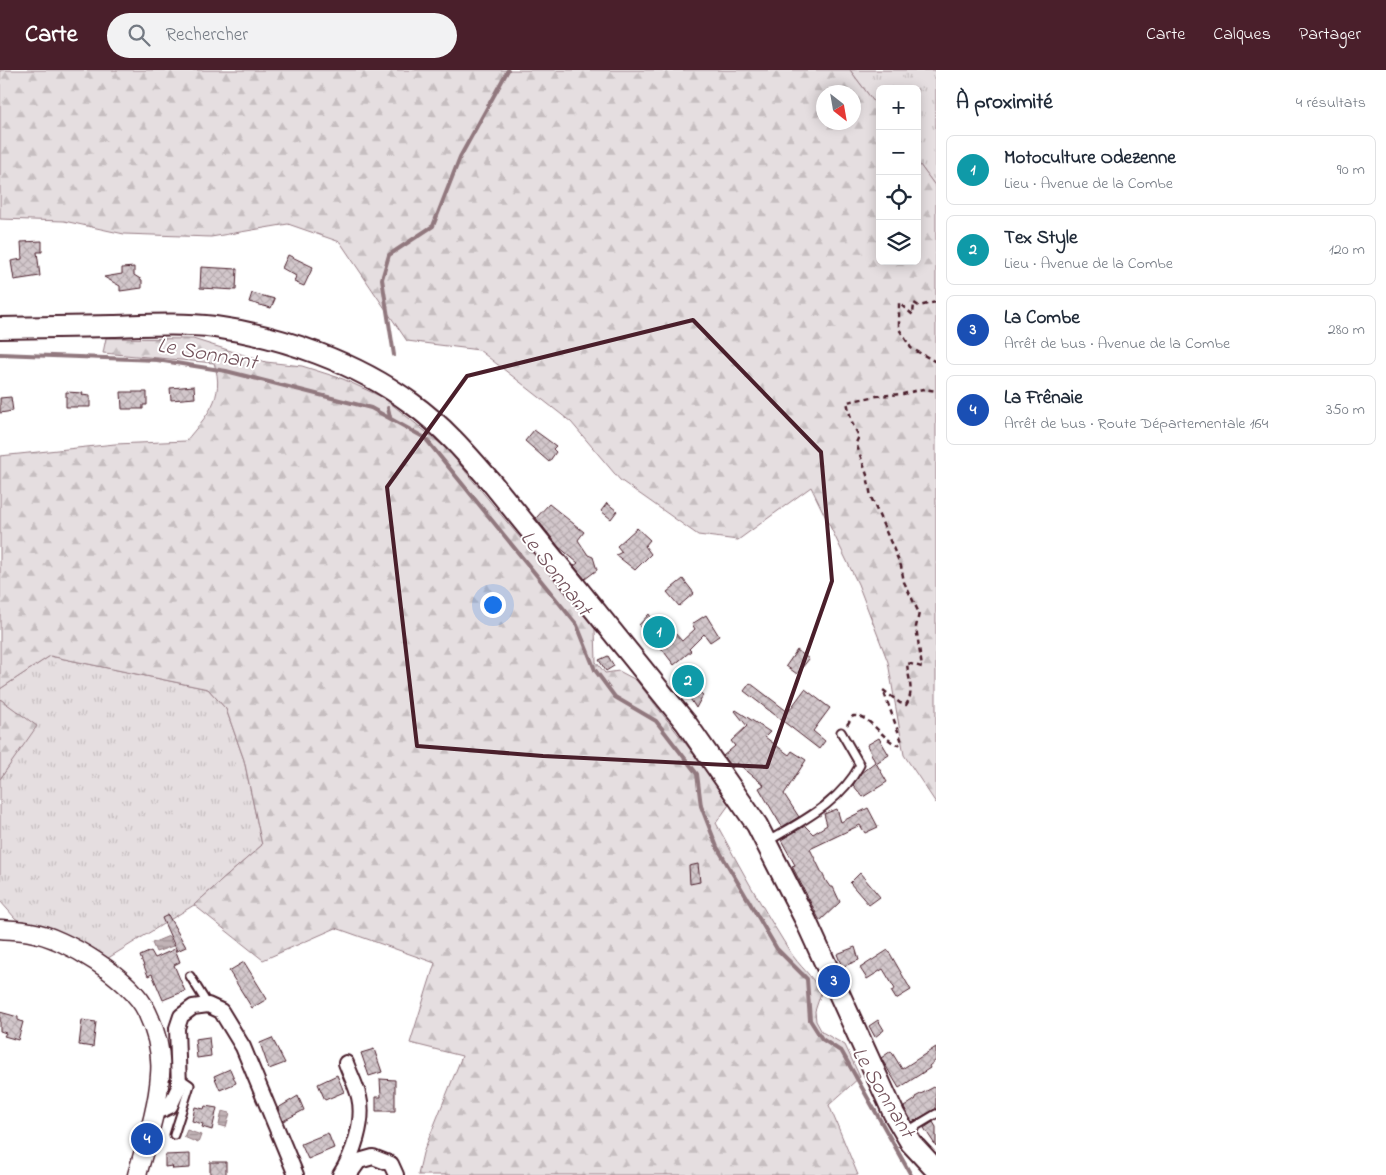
<!DOCTYPE html>
<html lang="fr">
<meta charset="utf-8">
<style>
body{margin:0;font-family:"Indie Flower",sans-serif;background:#f2f2f3;color:#1f2937}
.controls{position:absolute;right:15px;top:15px;display:grid;overflow:hidden;border-radius:8px;box-shadow:0 2px 12px #0003}
.controls button{width:45px;height:45px;display:grid;place-items:center;padding:0;border:0;border-bottom:1px solid #e0e1e3;background:#fff;color:#1f2937;font:25px sans-serif}
.compass{position:absolute;left:816px;top:15px;width:45px;height:45px;border-radius:50%;background:#fff;box-shadow:0 2px 12px #0003;rotate:149deg}
.you{position:absolute;left:492px;top:534px;width:18px;height:18px;margin:-12px;border:4px solid #fff;border-radius:50%;background:#1a73e8;box-shadow:0 0 0 8px #1a73e833}
.badge{display:grid;place-items:center;width:32px;height:32px;border-radius:50%;background:#4a1f2b;color:#fff;font-size:16px;font-weight:700}
.pin{position:absolute;translate:-50% -50%;border:2px solid #fff;box-shadow:0 1px 5px #0006}
.list{margin:0;padding:0;list-style:none}
h2{display:flex;justify-content:space-between;align-items:center;height:65px;margin:0;padding:0 20px;font-size:21px}
h2 small{font-size:16px;font-weight:400;color:#747a83}
.list li{display:grid;grid-template-columns:32px 1fr auto;gap:15px;align-items:center;box-sizing:border-box;height:70px;margin:0 10px 10px;padding:0 10px;border:1px solid #e0e1e3;border-radius:8px}
.list b{display:block;font-size:19px;white-space:nowrap}
.list p{margin:0;font-size:16px;white-space:nowrap;color:#747a83}
.list em{font-size:16px;font-style:normal;color:#747a83}
.icon{flex:none;width:28px;height:28px;fill:none;stroke:currentColor;stroke-width:2;stroke-linecap:round;stroke-linejoin:round}
.map{position:relative;flex:none;width:936px;height:1105px;overflow:hidden}
header{display:flex;align-items:center;gap:30px;box-sizing:border-box;height:70px;padding:0 25px;background:#4a1f2b;color:#fff}
header strong{font-size:24px}
nav{display:flex;gap:28px;margin-inline-start:auto;font-size:18px}
.search{width:350px;height:45px;background:#f2f2f3;display:flex;align-items:center;gap:12px;box-sizing:border-box;padding:0 18px;border-radius:28px;color:#747a83;font-size:19px}
main{display:flex}
aside{flex:1;background:#fff}
.map>svg:first-child{display:block}
.grass{fill:url(#grass-tufts);stroke:#987e86}
.forest{fill:url(#forest-firs);stroke:#987e86;fill-rule:evenodd}
.water{fill:url(#water-rules);stroke:#91787e}
.lines{fill:none;stroke-linecap:round;stroke-linejoin:round}
.stream{stroke:#91787e;stroke-width:4}
.building{fill:url(#building-cross-hatch);stroke:#4a1f2b}
.service-casing{stroke:#4a1f2b;stroke-width:11}
.minor-casing{stroke:#4a1f2b;stroke-width:18}
.tertiary-casing{stroke:#4a1f2b;stroke-width:21}
.secondary-casing{stroke:#4a1f2b;stroke-width:24}
.path{stroke:#4a1f2b;stroke-width:2.5;stroke-dasharray:5 4;stroke-linecap:butt}
.service{stroke:#fff;stroke-width:7}
.minor{stroke:#fff;stroke-width:14}
.tertiary{stroke:#fff;stroke-width:18}
.secondary{stroke:#fff;stroke-width:20}
.marked{fill:none;stroke:#4a1f2b;stroke-width:4;stroke-linejoin:round}
.labels{text-anchor:middle;dominant-baseline:central;stroke-width:4;stroke-linejoin:round;paint-order:stroke}
.water-label{font-size:22px;font-style:italic;fill:#74535c;stroke:#fff}
</style>
<header>
<strong>Carte</strong>
<div class="search"><svg class="icon" aria-label="search" viewBox="0 0 24 24"><circle cx="10" cy="10" r="6"/><path d="M15 15l6 6"/></svg>Rechercher</div>
<nav><a>Carte</a><a>Calques</a><a>Partager</a></nav>
</header>
<main>
<div class="map">
<svg width="936" height="1105" viewBox="0 0 936 1105">
<defs>
<pattern id="grass-tufts" width="24" height="20" patternUnits="userSpaceOnUse" patternTransform="scale(1.25)"><rect width="24" height="20" fill="#e5dee0"/><path d="M3 7l-1-3M5 7V3M7 7l1-3M15 17l-1-3M17 17v-4M19 17l1-3" fill="none" stroke="#c6bec0"/></pattern>
<pattern id="forest-firs" width="22" height="20" patternUnits="userSpaceOnUse" patternTransform="scale(1.25)"><rect width="22" height="20" fill="#e5dee0"/><path d="M5 1l3.5 6h-7zM16 11l3.5 6h-7z" fill="#c6bec0"/></pattern>
<pattern id="water-rules" width="6" height="5" patternUnits="userSpaceOnUse" patternTransform="scale(1.25)"><rect width="6" height="5" fill="#c1b3b6"/><path d="M0 2.5h6" fill="none" stroke="#9f9194"/></pattern>
<pattern id="building-cross-hatch" width="8" height="8" patternUnits="userSpaceOnUse" patternTransform="scale(1.25)"><rect width="8" height="8" fill="#d2c7cb"/><path d="M0 0l8 8M0 8l8-8" fill="none" stroke="#b6aaae"/></pattern>
</defs>
<rect width="100%" height="100%" fill="#fff"/>
<filter id="ink" filterUnits="userSpaceOnUse"><feTurbulence type="fractalNoise" baseFrequency=".02" numOctaves="2"/><feDisplacementMap in="SourceGraphic" scale="10" xChannelSelector="R" yChannelSelector="G"/><feConvolveMatrix kernelMatrix="1 2 1 2 8 2 1 2 1" color-interpolation-filters="sRGB"/></filter>
<g filter="url(#ink)">
<path class="grass" d="M850,0H936V117L917,91V19H880V40Z
M50,586L208,619L226,639L244,690L262,775L194,835L105,890H77L15,848L0,831V709L36,656L0,629V619Z"/>
<path class="forest" d="M0,0H850L880,40V191H917V91L936,117V733L904,685L888,592L858,514L811,417L738,470L698,465L620,410L571,352L479,280L407,271L340,172L288,154L211,167L124,164L64,151L0,149ZM824,22H854V52H824Z
M106,268L193,269L266,292L302,296L343,309L384,328L447,379L595,559L596,592L605,603L619,601L636,610L731,732L716,753C739,796 763,839 789,880C800,898 811,903 821,923L815,941L816,951L822,962L845,975L860,1007L829,1035L858,1105H418L423,1083L462,986L410,973L435,893L336,858L263,890L194,835L262,775L244,690L226,639L208,619L50,586L0,619V386L115,374L186,371C206,346 226,328 214,293L103,283Z
M0,629L37,656L0,709Z"/>
<path class="water" d="M169,866L173,876L156,882L152,873Z
M222,1041L230,1043L226,1057L219,1055Z
M187,1060L201,1065L198,1073L184,1067Z"/>
<g class="lines">
<path class="stream" d="M0,284L157,290L226,301L371,338L425,368L577,555L595,600L615,627L656,651L697,704L701,736L717,777L777,879L807,909L810,950L822,969L842,982L911,1105
M394,285L382,209L389,185L433,156L460,87L508,0
M388,338L390,347"/>
</g>
<path class="building" d="M42,171V182H37L40,206L14,210L11,191L22,189L21,172Z
M288,185L313,197L304,216L294,212L296,206L282,198Z
M134,197V205L142,210V218L120,221V216L104,207L122,204V198Z
M201,197L237,199L236,220L200,218Z
M252,223L275,229L271,238L249,232Z
M194,316L195,328L171,330L170,318Z
M66,322L83,323L82,325L90,326V337H66Z
M121,322H147V335H143V339H122Z
M11,327L13,341L0,343V328Z
M534,360L556,376L553,379L556,382L549,392L525,371Z
M607,433L617,441L611,449L601,441Z
M549,434L584,462L578,470L588,485L593,487L597,500L585,509L574,496L578,493L559,477L536,448Z
M637,458L650,470L645,476L651,484L635,500L616,485L622,482L617,476Z
M683,509L694,523L679,536L667,522Z
M649,544L658,559L667,554L682,571L695,559L692,554L706,545L719,566L710,572L704,564L689,579L691,581L674,595L652,566L647,569L639,555Z
M797,580L809,589L797,604L786,596Z
M608,586L614,596L606,601L599,590Z
M685,599L690,602L702,617L699,622L703,625L696,638L675,605Z
M750,613L788,642L805,619L830,638L813,661L825,671L819,679L744,621Z
M736,640L770,662L765,667L789,685L792,681L806,690L784,724L799,747L782,757L759,718L764,715L737,693L732,698L723,686L735,676L731,671L747,656L735,641Z
M879,668L889,685L876,693L887,712L863,727L853,715L861,703L875,692L867,675Z
M868,738L878,757L865,763L860,755L810,779L826,811L830,817H833L840,832L820,851L792,796L795,795L781,770L805,756L813,764L827,755L824,744L837,739L841,752Z
M698,794L700,812L690,814L689,796Z
M860,803L880,827L869,835L850,813Z
M168,845L186,877L177,881L162,848Z
M855,877L859,890L842,897L837,884Z
M175,879L180,892L174,895L185,921L163,930L152,904L148,906L140,886L151,881L155,888Z
M888,880L911,920L896,929L891,921L895,919L883,899L867,909L860,898Z
M244,892L267,929L252,938L229,901Z
M0,942L18,947V950L23,952L18,970L4,966L6,963L0,961Z
M82,950L96,952L93,977L79,975Z
M878,950L884,960L875,967L869,956Z
M209,967L211,986L197,988L195,969Z
M272,968L285,993L269,999L260,973Z
M936,977V990L929,996L930,998L899,1018L881,988L891,981L902,999Z
M374,979L382,1002L369,1006L361,983Z
M230,999L236,1013L220,1020L214,1006Z
M337,1005L344,1022L325,1030L318,1014Z
M380,1009L395,1010V1041H376V1027H381Z
M936,1016V1039L912,1052L904,1037L916,1029L915,1027Z
M298,1026L304,1040L283,1051L278,1038Z
M205,1036L217,1038L212,1060L202,1057L203,1054L192,1051L195,1037L204,1039Z
M933,1052L936,1057V1076L924,1058Z
M328,1063L334,1078L308,1089L301,1074Z
M190,1084V1098L173,1099L172,1096L165,1097V1085Z
M210,1092H226V1105H210Z"/>
<g class="lines">
<defs>
<path id="service" d="M767,772C803,750 839,734 860,695L841,662
M190,906L208,935
M906,1062L936,1044
M174,1065L190,1015L180,1008"/>
<path id="minor" d="M153,1044L170,1036L179,1017L177,958L181,946L193,937L208,935L221,941L243,977L296,1105
M340,1105C353,1085 365,1051 359,1027C356,1015 350,1004 346,993
M349,1105L359,1091L373,1087L391,1094L396,1105"/>
<path id="tertiary" d="M0,859C10,860 21,860 30,862C65,867 132,909 147,942C156,961 162,984 160,1005C158,1038 146,1073 137,1105"/>
<path id="secondary" d="M0,258C38,257 76,257 113,256C147,255 182,253 215,257C282,266 357,293 411,333C442,355 467,384 492,413L686,653L757,755L806,851L894,1044L911,1073L936,1100"/>
</defs>
<use href="#service" class="service-casing"/>
<use href="#minor" class="minor-casing"/>
<use href="#tertiary" class="tertiary-casing"/>
<use href="#secondary" class="secondary-casing"/>
<path class="path" d="M936,232L919,236L914,233L913,245L899,233V259L911,278L936,292
M847,655L853,646C871,645 881,669 898,675L902,672L883,620L900,633L906,635C915,622 908,608 907,593L922,597L916,557L919,543L904,512L901,496L871,427L867,405L856,373L859,366L852,353L847,332L877,326L903,324L923,319L936,321"/>
<use href="#service" class="service"/>
<use href="#minor" class="minor"/>
<use href="#tertiary" class="tertiary"/>
<use href="#secondary" class="secondary"/>
</g>
</g>
<path class="marked" d="M693,250L821,382L832,511L767,697L543,686L417,676L387,417L467,306Z"/>
<g class="labels">
<g class="water-label">
<text transform="translate(207 285) rotate(10)">Le Sonnant</text>
<text transform="translate(555 504) rotate(52)">Le Sonnant</text>
<text transform="translate(882 1023) rotate(59)">Le Sonnant</text>
</g>
</g>
</svg>
<div class="controls">
<button>+</button>
<button>−</button>
<button><svg class="icon" aria-label="locate" viewBox="0 0 24 24"><circle cx="12" cy="12" r="6"/><path d="M12 2v4M12 18v4M2 12h4M18 12h4"/></svg></button>
<button><svg class="icon" aria-label="layers" viewBox="0 0 24 24"><path d="M12 4l9 5-9 5-9-5zM3 14l9 5 9-5"/></svg></button>
</div>
<svg class="compass" viewBox="-18 -18 36 36"><path d="M0-13l5 13h-10z" fill="#e53935"/><path d="M0 13l5-13h-10z" fill="#747a83"/></svg>
<div class="you"></div>
<div class="pin badge" style="left:659px;top:562px;background:#0f9aa8">1</div>
<div class="pin badge" style="left:688px;top:611px;background:#0f9aa8">2</div>
<div class="pin badge" style="left:834px;top:911px;background:#1a4fb4">3</div>
<div class="pin badge" style="left:147px;top:1069px;background:#1a4fb4">4</div>
</div>
<aside>
<h2>À proximité<small>4 résultats</small></h2>
<ul class="list">
<li><span class="badge" style="background:#0f9aa8">1</span><div><b>Motoculture Odezenne</b><p>Lieu · Avenue de la Combe</p></div><em>90 m</em></li>
<li><span class="badge" style="background:#0f9aa8">2</span><div><b>Tex Style</b><p>Lieu · Avenue de la Combe</p></div><em>120 m</em></li>
<li><span class="badge" style="background:#1a4fb4">3</span><div><b>La Combe</b><p>Arrêt de bus · Avenue de la Combe</p></div><em>280 m</em></li>
<li><span class="badge" style="background:#1a4fb4">4</span><div><b>La Frênaie</b><p>Arrêt de bus · Route Départementale 164</p></div><em>350 m</em></li>
</ul>
</aside>
</main>
